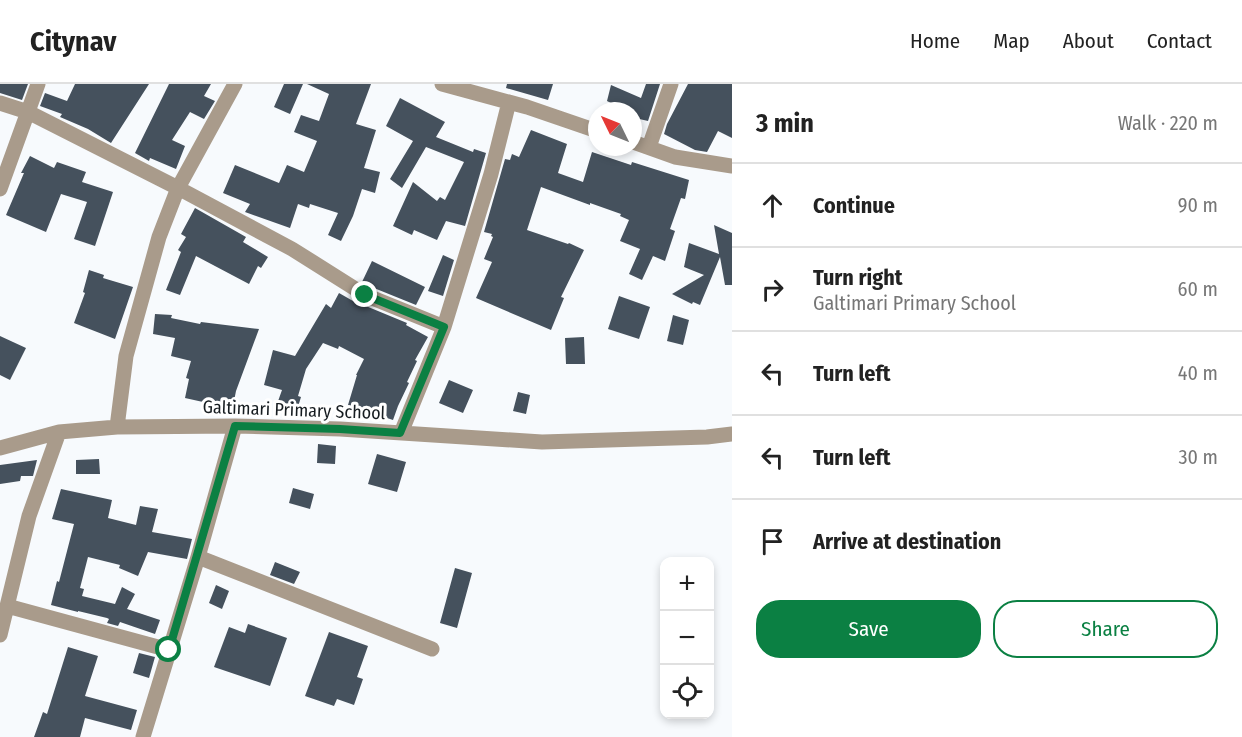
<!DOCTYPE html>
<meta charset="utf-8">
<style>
body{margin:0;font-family:"Fira Sans Condensed",sans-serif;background:#f2f2f2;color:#222}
.controls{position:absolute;right:18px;bottom:18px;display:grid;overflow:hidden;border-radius:12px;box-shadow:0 3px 9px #0003}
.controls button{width:54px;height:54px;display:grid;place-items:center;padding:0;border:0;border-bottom:2px solid #e0e0e0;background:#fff;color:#222;font:30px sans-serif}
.compass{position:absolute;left:588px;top:18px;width:54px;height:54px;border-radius:50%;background:#fff;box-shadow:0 3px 9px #0003;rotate:313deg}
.stop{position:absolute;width:18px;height:18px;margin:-14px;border:4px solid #0b8043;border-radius:50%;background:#fff}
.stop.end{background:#0b8043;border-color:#fff;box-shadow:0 2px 6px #0008}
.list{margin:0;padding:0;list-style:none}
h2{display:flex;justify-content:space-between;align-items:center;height:78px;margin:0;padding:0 24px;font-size:26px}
h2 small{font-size:20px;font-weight:400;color:#767676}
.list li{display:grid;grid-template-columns:39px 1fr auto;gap:18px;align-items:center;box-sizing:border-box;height:84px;padding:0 24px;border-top:2px solid #e0e0e0}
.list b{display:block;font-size:22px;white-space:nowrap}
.list p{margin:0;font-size:20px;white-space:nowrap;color:#767676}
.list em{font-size:20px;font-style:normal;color:#767676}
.actions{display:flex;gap:12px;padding:18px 24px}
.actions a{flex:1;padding:14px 0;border:2px solid #0b8043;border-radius:24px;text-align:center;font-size:21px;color:#0b8043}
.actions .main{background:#0b8043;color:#fff}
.icon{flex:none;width:33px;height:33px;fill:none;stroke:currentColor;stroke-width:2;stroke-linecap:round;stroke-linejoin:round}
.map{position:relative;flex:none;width:732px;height:653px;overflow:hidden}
header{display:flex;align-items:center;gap:36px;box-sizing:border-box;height:84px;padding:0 30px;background:#fff;border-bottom:2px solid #e0e0e0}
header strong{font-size:28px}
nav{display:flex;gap:33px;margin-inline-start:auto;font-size:21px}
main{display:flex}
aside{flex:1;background:#fff}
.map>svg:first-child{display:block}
.building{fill:#45515d}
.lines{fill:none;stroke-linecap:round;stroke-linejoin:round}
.minor{stroke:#a99b8b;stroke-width:15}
.route{stroke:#0b8043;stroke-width:8}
.labels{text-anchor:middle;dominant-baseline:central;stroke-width:6;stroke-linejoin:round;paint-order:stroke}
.street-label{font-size:18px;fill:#161c20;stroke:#fff}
</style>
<header>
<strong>Citynav</strong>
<nav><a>Home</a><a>Map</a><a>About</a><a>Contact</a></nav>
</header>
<main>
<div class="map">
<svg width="732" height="653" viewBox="0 0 732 653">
<rect width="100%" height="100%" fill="#f7fafd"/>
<path class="building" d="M0,0H28L22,16L0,9Z
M75,0H149L111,59L88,45L60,33L62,30L40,22L45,9L67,17Z
M169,0H211L204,12L215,17L204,35L190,28L172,56L185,62L176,85L150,74L149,77L135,69Z
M284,0H303L290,30L274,23Z
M307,0H371L356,40L376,46L364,84L380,88L375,109L362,105L353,132L341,157L328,151L338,129L310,120L309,124L298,120L290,144L245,128L250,120L223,109L235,81L279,99L287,81L304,88L317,57L294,48L301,31L319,37L329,10Z
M507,0H553L548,16L506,4Z
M646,0H660L648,37L635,34L636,31L633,30V27H627L607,17L611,1L641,14Z
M688,0H732V54L718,47L707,68L695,66L664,50L667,40Z
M400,14L445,38L436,53L473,68L474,65L486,69L465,142L446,137L437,156L414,146L412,151L393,142L413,98L437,117L440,113L445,116L464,78L426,63L402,104L390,95L413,57L386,42Z
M531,46L567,60L558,89L583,98L592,68L631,81L632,78L689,96L685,115L681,114L670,145L675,147L665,177L653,172L642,196L629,190L640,165L620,157L629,136L620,132L621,130L590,119V121L541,103L527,146L568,160L569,159L584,166L561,213L564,214L551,246L476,214L492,178L484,175L493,153L491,152L492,150L484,148L505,75L510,76L512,70L519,73Z
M30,72L54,84L57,78L86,88L82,98L113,108L95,162L74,155L87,118L61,110L46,148L6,131L24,89H21Z
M195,124L246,153L243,158L268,173L261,184L258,182L249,200L196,172L180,211L166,206L181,168L178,166L186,153L181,150Z
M714,141L732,149V201H725L720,173L700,221L693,218L692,220L672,210L704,191L684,183L689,159L719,170Z
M443,171L454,176L443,212L428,207Z
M372,177L425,203L416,221L369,202L362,198Z
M89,186L104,191L103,194L133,203L115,255L74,239L85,209L83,208Z
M339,209L353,217L354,215L361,220L407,239L406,241L428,253L415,276L417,277L407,298L409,299L398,322L393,336L348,321L357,291H356L364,275L339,262L338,265L323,259L306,285L298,312L301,313L297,326L277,320L282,306L264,301L273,266L295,272L326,220L331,224Z
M619,212L650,223L639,255L608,245Z
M155,230L172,231L171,234L200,240L201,238L259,245L236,307L233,322L212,318V320L185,314L189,295L186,294L191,277L171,272L175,254L153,250Z
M673,231L689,236L683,261L667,257Z
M0,252L26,264L10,296L0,291Z
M584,253L585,280H566L565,254Z
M449,296L473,306L463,329L439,319Z
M518,308L530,311L526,330L513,327Z
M318,360L336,362L335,380L317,379Z
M377,370L406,378L397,408L368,400Z
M99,375L100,390H76V376Z
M37,376L33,392H21L20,397L0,400V381Z
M293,404L314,410L310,425L289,419Z
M61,405L112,416L108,434L136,441L140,422L158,425L152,448L192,455L187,475L148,468L138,492L119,484L120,481L88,473L80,504L84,505L82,512L115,520L122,503L135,510L127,525L160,536L155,550L120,538L118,542L107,539L109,535L107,534L78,527V528L51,521L57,497L59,498L74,440L52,435Z
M275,478L300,488L294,500L270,491Z
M455,484L472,489L457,544L440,539Z
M216,501L229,507L222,525L209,519Z
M248,540L287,554L270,602L214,583L229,543L245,549Z
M329,548L368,562L357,593L363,595L354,621L337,615L334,622L305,612Z
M68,563L98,572L85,612L137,626L131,646L85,634L80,653H34L43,628L47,630Z
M139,569L155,573L149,594L133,589Z"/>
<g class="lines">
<path class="minor" d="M442,0L527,23L597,47
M0,19L28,28L178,104L292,165L365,211L444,243
M633,58L675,73L732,82
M649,63L671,0
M0,105L38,0
M117,343L126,272L159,153L178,104L235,0
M401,349L444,243L491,90L509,18
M0,364L59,348L117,343L235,342L340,345L542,358L707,353L732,350
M198,473L432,565
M7,522L169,566
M0,551L29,432L59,348
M143,653L198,473L235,342"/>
</g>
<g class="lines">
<path class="route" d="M169,566L235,342L340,345L400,349L444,243L365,211"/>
</g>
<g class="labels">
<g class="street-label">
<text transform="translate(294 326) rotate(2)">Galtimari Primary School</text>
</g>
</g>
</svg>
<div class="controls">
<button>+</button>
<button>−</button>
<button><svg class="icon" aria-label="locate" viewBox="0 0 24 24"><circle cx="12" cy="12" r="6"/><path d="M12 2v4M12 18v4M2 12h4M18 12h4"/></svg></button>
</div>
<svg class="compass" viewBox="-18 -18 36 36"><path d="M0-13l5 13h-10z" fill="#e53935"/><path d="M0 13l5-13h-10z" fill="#767676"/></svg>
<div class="stop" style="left:169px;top:566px"></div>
<div class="stop end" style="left:365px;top:211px"></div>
</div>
<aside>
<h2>3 min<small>Walk · 220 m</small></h2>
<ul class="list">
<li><svg class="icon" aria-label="ahead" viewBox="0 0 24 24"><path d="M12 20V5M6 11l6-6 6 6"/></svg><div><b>Continue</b></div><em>90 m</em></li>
<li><svg class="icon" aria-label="right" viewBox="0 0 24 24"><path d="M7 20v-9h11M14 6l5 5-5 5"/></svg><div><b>Turn right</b><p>Galtimari Primary School</p></div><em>60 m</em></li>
<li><svg class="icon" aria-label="left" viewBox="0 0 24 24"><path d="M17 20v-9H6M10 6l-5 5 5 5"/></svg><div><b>Turn left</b></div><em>40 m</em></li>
<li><svg class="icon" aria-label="left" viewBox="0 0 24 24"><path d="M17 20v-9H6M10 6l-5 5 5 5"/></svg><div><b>Turn left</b></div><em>30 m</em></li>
<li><svg class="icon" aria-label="arrive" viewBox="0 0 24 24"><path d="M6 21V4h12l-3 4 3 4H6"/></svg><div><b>Arrive at destination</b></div></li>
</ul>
<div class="actions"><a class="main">Save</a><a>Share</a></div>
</aside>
</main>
